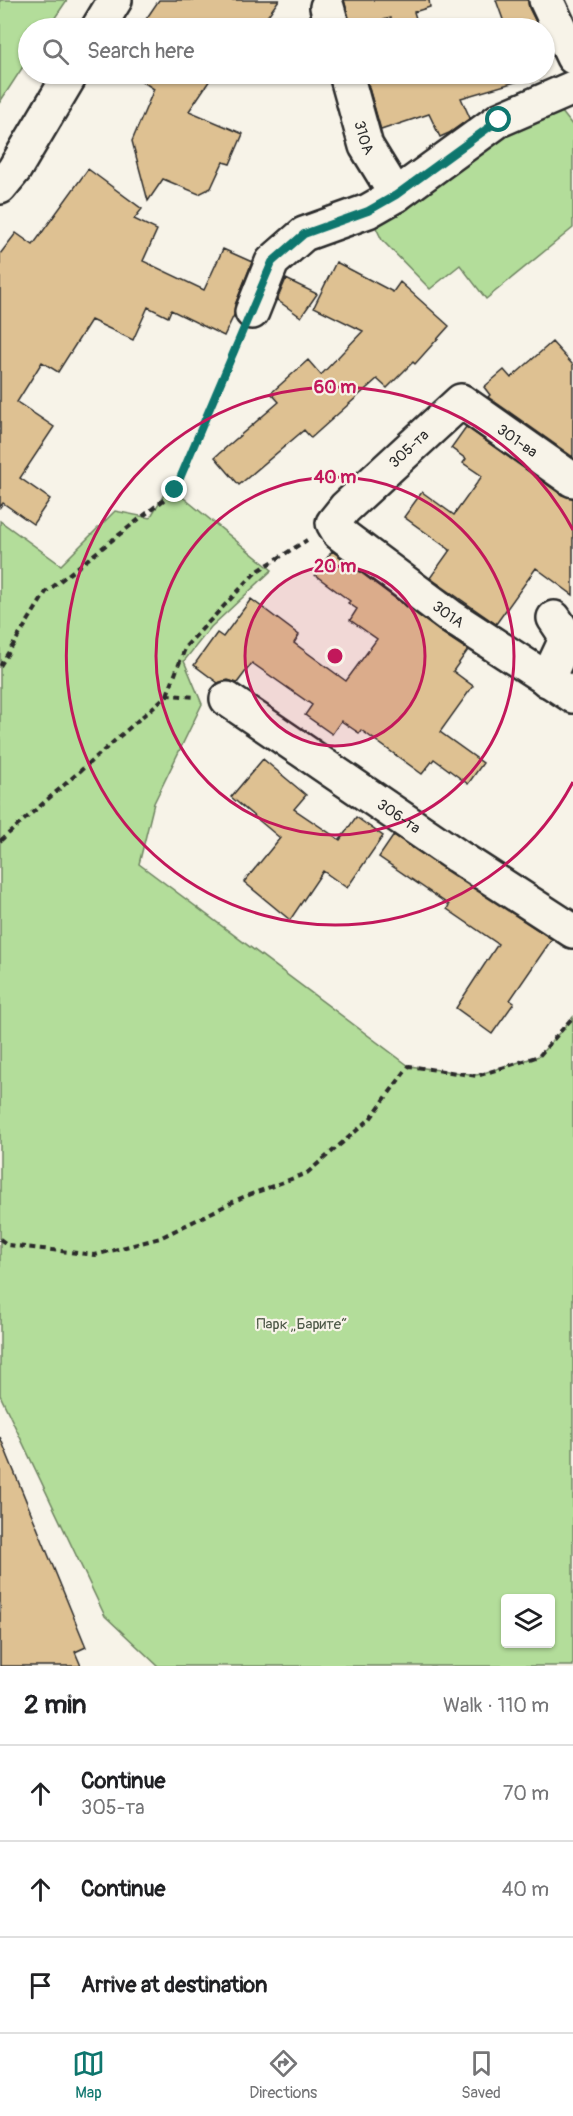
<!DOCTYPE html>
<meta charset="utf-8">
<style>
body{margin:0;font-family:Pangolin,sans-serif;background:#f6f6f6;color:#202124}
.controls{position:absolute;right:18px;bottom:18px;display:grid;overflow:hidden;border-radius:6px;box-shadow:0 2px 4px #0004}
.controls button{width:54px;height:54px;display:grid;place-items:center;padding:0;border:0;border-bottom:2px solid #e0e0e0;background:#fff;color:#202124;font:30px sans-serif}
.stop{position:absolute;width:18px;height:18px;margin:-14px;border:4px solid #0f766e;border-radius:50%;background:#fff}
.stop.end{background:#0f766e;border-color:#fff;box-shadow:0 2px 6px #0008}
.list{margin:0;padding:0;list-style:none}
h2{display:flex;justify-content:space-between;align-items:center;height:78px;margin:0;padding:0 24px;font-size:26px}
h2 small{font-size:20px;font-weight:400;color:#757577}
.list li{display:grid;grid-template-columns:39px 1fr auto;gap:18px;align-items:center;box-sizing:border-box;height:96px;padding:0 24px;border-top:2px solid #e0e0e0}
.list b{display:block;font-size:22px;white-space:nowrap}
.list p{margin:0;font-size:20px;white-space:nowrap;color:#757577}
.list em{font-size:20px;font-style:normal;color:#757577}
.icon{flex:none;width:33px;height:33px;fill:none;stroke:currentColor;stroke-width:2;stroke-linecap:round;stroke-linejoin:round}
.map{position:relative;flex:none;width:573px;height:1666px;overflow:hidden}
.search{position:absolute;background:#fff;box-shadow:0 2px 4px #0004;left:18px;right:18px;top:18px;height:66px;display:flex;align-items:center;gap:15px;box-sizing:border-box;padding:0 21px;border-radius:33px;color:#757577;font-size:22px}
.sheet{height:366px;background:#fff}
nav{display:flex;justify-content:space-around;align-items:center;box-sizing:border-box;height:84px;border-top:2px solid #e0e0e0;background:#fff;font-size:16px;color:#757577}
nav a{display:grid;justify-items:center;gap:3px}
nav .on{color:#0f766e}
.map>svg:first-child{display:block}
.green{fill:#b3dd9a;stroke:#6f8462;stroke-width:1.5;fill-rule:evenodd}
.building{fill:#dec192;stroke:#2b2b2b;stroke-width:1.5}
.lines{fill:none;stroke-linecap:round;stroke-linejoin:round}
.minor-casing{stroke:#2b2b2b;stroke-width:38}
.path{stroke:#2b2b2b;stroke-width:4;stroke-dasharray:6 4.5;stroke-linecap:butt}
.minor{stroke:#f7f3e8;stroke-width:33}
.route{stroke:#0f766e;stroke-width:8}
.ring{fill:none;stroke:#c2185b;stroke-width:3}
.labels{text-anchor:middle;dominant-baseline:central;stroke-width:4.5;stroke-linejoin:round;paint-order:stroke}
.street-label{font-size:15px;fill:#2b2b2b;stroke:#f7f3e8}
.park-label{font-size:15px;fill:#4d5847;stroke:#f7f3e8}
.centre{fill:#c2185b;stroke:#f7f3e8;stroke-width:3}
.ring-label{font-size:18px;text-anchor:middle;font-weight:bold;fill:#c2185b;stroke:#f7f3e8;stroke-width:4.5;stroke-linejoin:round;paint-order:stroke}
</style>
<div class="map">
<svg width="573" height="1666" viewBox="0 0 573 1666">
<rect width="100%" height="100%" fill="#f7f3e8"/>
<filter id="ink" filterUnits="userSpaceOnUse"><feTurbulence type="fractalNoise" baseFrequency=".0167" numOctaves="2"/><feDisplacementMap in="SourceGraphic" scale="12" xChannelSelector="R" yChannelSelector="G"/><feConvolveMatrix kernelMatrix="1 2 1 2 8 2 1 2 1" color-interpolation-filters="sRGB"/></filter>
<g filter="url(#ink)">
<path class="green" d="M0,0H67L48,28H28V59L0,102Z
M551,98L573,126V228L486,299L460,265L430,289L382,240L368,211Z
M169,486L272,570L211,627L184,661L202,704L154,803L139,864L409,1066L477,1075L539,1056L573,1017V1666H158L105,1616L0,1395V521L61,565L115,511L150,518ZM550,1598V1644H506V1598Z"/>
<path class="building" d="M159,0H279L259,28H140Z
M344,0H429L430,7L414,12L419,28H394L391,18L351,28Z
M496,0H528L529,8L539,28H506Z
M131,74H214L189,111L243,134L230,164L223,162L211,188L199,194L163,179L148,201L132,141L154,89Z
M365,74H521L522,80L461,98L470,118L449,133L440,137L429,114L381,130Z
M88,169L142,209L134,219L157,230L143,261L204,290L223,249L252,262L235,305L234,315L224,336L171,310L168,317L148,307L133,340L91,320L58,372L42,362L17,402L54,427L20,478L50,499L33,524L3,503L0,507V254L16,233L33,245Z
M336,262L393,292L400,282L449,326L415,364L413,362L387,388L377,379L311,438L304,430L239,485L215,457L279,402L271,393L308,360L321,375L363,331L314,307Z
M286,279L317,294L301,317L277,300Z
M552,342L573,365V457L488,397L490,395L484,387L504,370L511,378Z
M466,427L562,495L573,498V595L536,568L496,624L430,578L450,550L404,517L422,492L454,515L482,476L463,463L466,459L451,448Z
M332,551L439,631L468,650L453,671L473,686L440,732L483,763L468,784L434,759L422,774L361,730L359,733L341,721L332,734L305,715L312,705L252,663L237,683L228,680L218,683L194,665L217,633L223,637L251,599L299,635L294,643L346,681L377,639L350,620L357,609L348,603L350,601L315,575Z
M263,759L306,795L294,809L340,840L356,817L383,836L347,888L323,871L290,920L244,882L280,838L231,797Z
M394,835L552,939L510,1000L514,1003L492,1034L456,1008L498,944L447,909L449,905L379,857Z
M0,1437L86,1647L75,1652L81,1666H0Z"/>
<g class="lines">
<defs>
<g id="minor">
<path d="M546,0L573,57"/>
<path d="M327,7L333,28"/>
<path d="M98,28L115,0"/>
<path id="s1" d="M346,74L366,146L396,195"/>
<path d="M0,187L14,170L71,74"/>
<path d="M252,312L272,262L304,234L368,211L396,195L499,120L573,88"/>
<path id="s2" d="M573,480L461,401L345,508L333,523L339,533L450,616L573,696"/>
<path d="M547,680L562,648L566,636L554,618"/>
<path id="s3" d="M227,699L457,856L573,931"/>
</g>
</defs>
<use href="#minor" class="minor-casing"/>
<path class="path" d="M0,666L46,592L175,491L240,339
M167,695L186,646L256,572L307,540
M0,841L167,695L197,697
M0,1239L8,1245L95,1255L160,1238L241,1198L307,1173L370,1119L409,1066L477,1076L539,1056L573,1017"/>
<use href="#minor" class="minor"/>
</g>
</g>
<g class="lines" filter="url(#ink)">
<path class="route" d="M175,490L272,262L304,234L368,211L396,195L499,120"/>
</g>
<circle cx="335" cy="656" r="90" fill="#c2185b" fill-opacity=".12"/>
<g class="ring">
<circle cx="335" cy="656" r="90"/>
<circle cx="335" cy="656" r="179"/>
<path d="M573 782A269 269 0 1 1 573 530"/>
</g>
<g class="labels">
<g class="street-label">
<text stroke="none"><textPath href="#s1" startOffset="66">310А</textPath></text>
<text transform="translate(517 441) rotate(35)">301-ва</text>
<text transform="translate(409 449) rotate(-43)">305-та</text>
<text stroke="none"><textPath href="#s2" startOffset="462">301А</textPath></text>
<text stroke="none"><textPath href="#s3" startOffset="208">306-та</textPath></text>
</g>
<g class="park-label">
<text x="302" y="1324">Парк „Барите“</text>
</g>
</g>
<circle cx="335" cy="656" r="9" class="centre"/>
<g class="ring-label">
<text x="335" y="393">60 m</text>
<text x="335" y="483">40 m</text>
<text x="335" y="572">20 m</text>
</g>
</svg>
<div class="controls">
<button><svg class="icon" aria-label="layers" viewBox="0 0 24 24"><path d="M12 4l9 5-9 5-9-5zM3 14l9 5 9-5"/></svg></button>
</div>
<div class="stop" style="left:499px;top:120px"></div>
<div class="stop end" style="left:175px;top:490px"></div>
<div class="search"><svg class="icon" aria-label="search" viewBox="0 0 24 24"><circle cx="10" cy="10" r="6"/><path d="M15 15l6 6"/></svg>Search here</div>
</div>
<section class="sheet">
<h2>2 min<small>Walk · 110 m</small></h2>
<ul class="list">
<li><svg class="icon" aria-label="ahead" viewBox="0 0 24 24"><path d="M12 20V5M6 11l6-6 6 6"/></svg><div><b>Continue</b><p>305-та</p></div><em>70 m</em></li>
<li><svg class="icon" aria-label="ahead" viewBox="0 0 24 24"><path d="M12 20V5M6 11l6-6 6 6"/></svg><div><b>Continue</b></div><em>40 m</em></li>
<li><svg class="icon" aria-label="arrive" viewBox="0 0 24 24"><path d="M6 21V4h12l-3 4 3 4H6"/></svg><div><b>Arrive at destination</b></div></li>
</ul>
</section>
<nav>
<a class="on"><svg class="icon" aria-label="map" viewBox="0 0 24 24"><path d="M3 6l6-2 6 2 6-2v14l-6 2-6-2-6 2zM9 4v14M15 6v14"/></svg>Map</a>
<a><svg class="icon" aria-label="directions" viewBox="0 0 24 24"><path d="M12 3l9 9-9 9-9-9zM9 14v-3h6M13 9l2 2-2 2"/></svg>Directions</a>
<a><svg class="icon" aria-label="saved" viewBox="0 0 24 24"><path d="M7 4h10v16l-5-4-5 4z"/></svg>Saved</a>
</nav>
